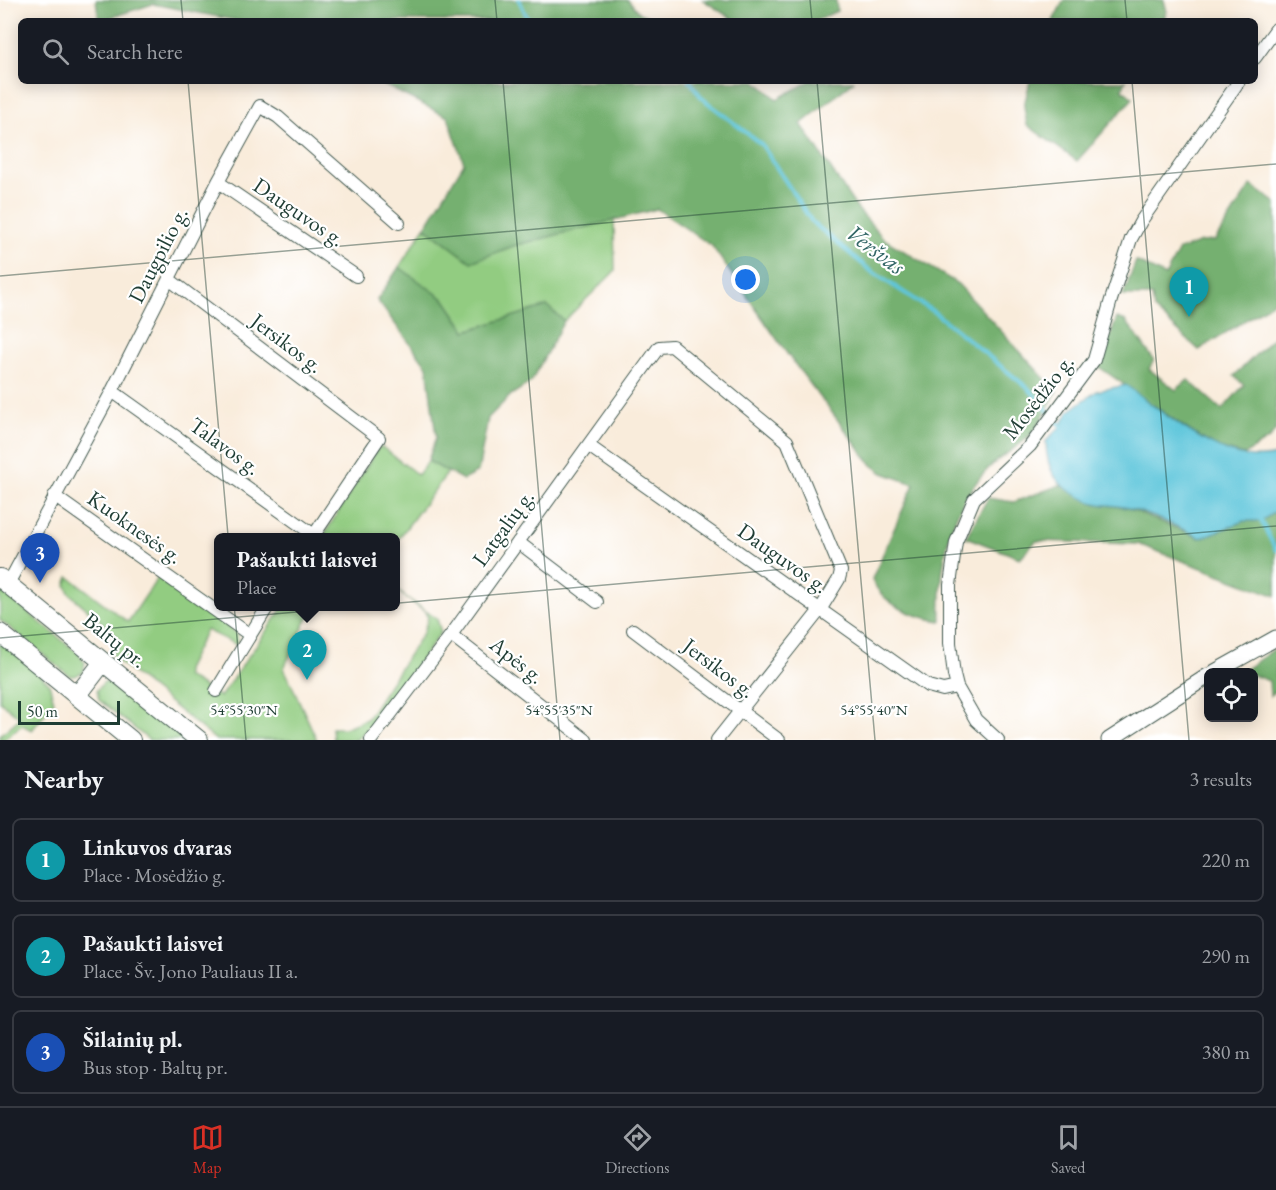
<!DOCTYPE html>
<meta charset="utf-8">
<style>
body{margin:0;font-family:"EB Garamond",serif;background:#242831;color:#f1f3f6}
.controls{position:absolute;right:18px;bottom:18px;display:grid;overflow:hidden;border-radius:9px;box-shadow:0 3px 15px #0003}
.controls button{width:54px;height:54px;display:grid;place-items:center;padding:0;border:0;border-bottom:2px solid #363941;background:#171b24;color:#f1f3f6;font:30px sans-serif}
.scale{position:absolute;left:18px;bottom:15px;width:102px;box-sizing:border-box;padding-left:6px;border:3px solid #1f3d34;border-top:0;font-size:16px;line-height:21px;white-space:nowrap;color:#1f3d34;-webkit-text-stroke:4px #fff;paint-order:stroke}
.you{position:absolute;left:746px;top:280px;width:21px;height:21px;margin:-15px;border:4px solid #fff;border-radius:50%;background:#1a73e8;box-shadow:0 0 0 9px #1a73e833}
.badge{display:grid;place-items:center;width:39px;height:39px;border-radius:50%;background:#d93025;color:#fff;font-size:20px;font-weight:700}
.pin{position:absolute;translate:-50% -50px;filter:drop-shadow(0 2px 3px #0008)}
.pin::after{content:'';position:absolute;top:32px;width:21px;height:18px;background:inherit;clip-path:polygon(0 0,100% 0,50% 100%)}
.popup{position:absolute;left:214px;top:533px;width:186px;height:78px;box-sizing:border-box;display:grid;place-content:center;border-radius:9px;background:#171b24;filter:drop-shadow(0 2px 4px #0005);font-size:20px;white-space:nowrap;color:#9ea1a6}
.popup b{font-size:22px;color:#f1f3f6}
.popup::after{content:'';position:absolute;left:50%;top:100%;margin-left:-12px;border:12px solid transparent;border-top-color:#171b24}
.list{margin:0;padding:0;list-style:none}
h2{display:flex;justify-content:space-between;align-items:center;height:78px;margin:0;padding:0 24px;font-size:26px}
h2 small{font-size:20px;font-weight:400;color:#9ea1a6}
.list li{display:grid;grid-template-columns:39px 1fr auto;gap:18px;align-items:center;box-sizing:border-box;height:84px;margin:0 12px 12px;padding:0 12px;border:2px solid #363941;border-radius:9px}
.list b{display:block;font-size:22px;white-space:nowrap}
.list p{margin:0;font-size:20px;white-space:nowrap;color:#9ea1a6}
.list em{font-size:20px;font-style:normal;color:#9ea1a6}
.icon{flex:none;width:33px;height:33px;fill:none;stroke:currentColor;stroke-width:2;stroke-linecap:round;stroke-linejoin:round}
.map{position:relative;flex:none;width:1276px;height:740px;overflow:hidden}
.search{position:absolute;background:#171b24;box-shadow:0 3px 15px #0003;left:18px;right:18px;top:18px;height:66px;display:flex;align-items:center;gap:15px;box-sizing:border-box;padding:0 21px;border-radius:9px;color:#9ea1a6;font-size:22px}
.sheet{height:366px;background:#171b24}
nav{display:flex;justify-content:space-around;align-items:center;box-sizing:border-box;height:84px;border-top:2px solid #363941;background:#171b24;font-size:16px;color:#9ea1a6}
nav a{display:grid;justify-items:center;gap:3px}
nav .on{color:#d93025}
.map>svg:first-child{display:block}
.green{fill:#92cc81;stroke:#58845a;stroke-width:1.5}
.forest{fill:#75b06f;stroke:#4a7652;stroke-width:1.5}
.water{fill:#5ec6db;stroke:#3e8288;stroke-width:1.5}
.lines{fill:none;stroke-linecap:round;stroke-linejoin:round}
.stream{stroke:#5ec6db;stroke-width:4}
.minor-casing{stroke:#40574d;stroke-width:14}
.tertiary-casing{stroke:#40574d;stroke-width:17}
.secondary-casing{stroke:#40574d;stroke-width:20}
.minor{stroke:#fff;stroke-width:12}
.tertiary{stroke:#fff;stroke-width:15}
.secondary{stroke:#fff;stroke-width:18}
.ticks{fill:none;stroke:#1f3d34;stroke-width:1.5;stroke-opacity:0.45}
.labels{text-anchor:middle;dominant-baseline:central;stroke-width:4.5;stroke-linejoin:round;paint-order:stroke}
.street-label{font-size:22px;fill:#1f3d34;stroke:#fff}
.water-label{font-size:24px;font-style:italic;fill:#326666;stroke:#fff}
.ticks-label{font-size:15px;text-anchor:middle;fill:#1f3d34;stroke:#fff;stroke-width:4.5;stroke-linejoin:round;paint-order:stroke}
</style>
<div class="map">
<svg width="1276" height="740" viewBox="0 0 1276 740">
<rect width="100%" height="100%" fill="#fff"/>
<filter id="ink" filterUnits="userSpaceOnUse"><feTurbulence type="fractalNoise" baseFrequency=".0167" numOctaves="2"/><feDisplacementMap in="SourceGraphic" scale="12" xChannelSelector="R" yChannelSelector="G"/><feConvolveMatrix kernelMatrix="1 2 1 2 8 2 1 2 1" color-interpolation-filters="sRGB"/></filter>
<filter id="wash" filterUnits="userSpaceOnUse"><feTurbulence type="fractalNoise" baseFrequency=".008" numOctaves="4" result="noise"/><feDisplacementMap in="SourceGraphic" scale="24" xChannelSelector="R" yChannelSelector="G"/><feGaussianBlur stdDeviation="1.35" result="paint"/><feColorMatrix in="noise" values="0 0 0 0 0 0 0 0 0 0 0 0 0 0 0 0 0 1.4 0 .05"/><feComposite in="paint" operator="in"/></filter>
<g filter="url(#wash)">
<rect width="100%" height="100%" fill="#f9ecdb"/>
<path class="green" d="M614,220L615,271L564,321L547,306L466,331L445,300L399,267L425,227L471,262L513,246Z
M382,447L418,475L428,461L448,472L396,542L395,538H322L378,448Z
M161,573L237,634V645L206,630L186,670V676L220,697L283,607H317L306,621L284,668L317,740H216L112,656L120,639L69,593L66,585L69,577L128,622Z
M0,590L78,653L85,663L83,672L75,676H70L0,620Z
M396,590L437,619L441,632L379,718L356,740H333L332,728H344L367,719L423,633L428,618L425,612Z
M0,641L49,683L54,702L32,730L22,725L3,740H0V735L20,718L0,701Z
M104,682H114L185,740H149L99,700L97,690Z"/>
<path class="forest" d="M96,0H628L639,13L658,21H239L153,4L99,21Z
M703,0H836L837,11L815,21H735Z
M1064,0H1164L1167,12L1162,21H1053Z
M376,81H756L777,99L810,81H854L801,124L856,207L884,239L958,284L1057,392C1049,404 1043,419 1034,431C1022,446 1001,455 988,469C947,511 939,565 941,621C914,617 882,605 872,579L914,484L883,473L872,465L788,355L712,246L657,209L513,246L471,262L425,227L464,163L448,117Z
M1030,81H1126L1122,89L1133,98L1077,161L1027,125L1024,106Z
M1251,185L1276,203V297L1272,303L1199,350L1154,309L1152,296H1123L1136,261L1165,276L1179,250L1201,242L1215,241Z
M399,267L445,300L466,331L547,306L564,321L531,382L511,395L488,418L478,472L463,480L428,461L436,437L427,366L377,300Z
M1117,318L1126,321L1154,360L1149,369L1176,390L1188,380L1222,410L1244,385L1234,376L1275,336L1276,320V430L1269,439L1244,455L1218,448L1196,435L1099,367Z
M1060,485L1092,503L1128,508L1200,538L1244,521H1261L1276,511V596L1138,544L1036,541L1020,558L966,537L988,498L1014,502Z
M1276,648V691L1270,696L1269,681L1243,671Z"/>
<path class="water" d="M1126,385C1165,413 1225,469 1276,455V511L1261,521H1244L1201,538C1177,526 1153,515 1128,508C1116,505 1102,506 1091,502C1060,490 1046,474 1046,441L1060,427L1069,411L1097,391Z"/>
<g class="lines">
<path class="stream" d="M519,0L529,21
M690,81L702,98L762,145L812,222L871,271L934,312L1029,389L1063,428
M1260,519L1276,550"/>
</g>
</g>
<g filter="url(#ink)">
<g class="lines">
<defs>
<path id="minor" d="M1255,58L1276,29
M218,182L356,276
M170,280L379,438L312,538
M112,391L314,535
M589,446L928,686L943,690L957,687
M54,496L250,635
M518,542L597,602
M8,584L112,391L218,182L260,106L278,117L399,223
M633,630L779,740
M451,635L586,740
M216,691L268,606
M371,740L451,635L659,347L672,346L787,441L841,571L839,579L820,610L717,740
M998,740L976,720L957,687L954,675L950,643V585L956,542L974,499L1030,446L1094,360L1111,300L1131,239L1141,221L1239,81"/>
<path id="tertiary" d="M1215,672L1276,638
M1109,740L1208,676"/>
<path id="secondary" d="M0,578L199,740
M0,633L131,740
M77,696L103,662"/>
</defs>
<use href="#minor" class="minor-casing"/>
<use href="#tertiary" class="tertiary-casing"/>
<use href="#secondary" class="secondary-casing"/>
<use href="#minor" class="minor"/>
<use href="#tertiary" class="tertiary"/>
<use href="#secondary" class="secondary"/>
</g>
</g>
<path class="ticks" d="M181,0L183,21M495,0L497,21M810,0L812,21M1125,0L1127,21M188,81L246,740M503,81L560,740M817,81L875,740M1132,81L1189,740M0,276L1276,164M0,638L1276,526"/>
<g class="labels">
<g class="street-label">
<text transform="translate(299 212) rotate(34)">Dauguvos g.</text>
<text transform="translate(158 255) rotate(-63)">Daugpilio g.</text>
<text transform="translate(287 343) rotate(37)">Jersikos g.</text>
<text transform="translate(1038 397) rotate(-52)">Mosėdžio g.</text>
<text transform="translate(225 446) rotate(36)">Talavos g.</text>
<text transform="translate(135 527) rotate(35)">Kuoknesės g.</text>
<text transform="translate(503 528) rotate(-54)">Latgalių g.</text>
<text transform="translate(783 558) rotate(35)">Dauguvos g.</text>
<text transform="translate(115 640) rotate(39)">Baltų pr.</text>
<text transform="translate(517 660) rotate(38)">Apės g.</text>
<text transform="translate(719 668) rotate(37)">Jersikos g.</text>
</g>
<g class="water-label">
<text transform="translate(876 249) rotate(37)">Veršvas</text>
</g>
</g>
<g class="ticks-label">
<text x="244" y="715">54°55'30"N</text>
<text x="559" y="715">54°55'35"N</text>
<text x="874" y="715">54°55'40"N</text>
</g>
</svg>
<div class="controls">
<button><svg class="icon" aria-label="locate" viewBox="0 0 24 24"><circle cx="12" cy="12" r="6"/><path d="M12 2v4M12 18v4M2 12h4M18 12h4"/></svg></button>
</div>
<div class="scale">50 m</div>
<div class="you"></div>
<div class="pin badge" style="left:1189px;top:317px;background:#0f9aa8">1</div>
<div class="pin badge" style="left:307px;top:680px;background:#0f9aa8">2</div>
<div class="popup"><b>Pašaukti laisvei</b>Place</div>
<div class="pin badge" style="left:40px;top:583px;background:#1a4fb4">3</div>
<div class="search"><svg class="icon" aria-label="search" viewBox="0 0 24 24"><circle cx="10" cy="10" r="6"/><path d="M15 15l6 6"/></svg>Search here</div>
</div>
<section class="sheet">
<h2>Nearby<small>3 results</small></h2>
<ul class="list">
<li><span class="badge" style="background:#0f9aa8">1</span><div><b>Linkuvos dvaras</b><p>Place · Mosėdžio g.</p></div><em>220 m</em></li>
<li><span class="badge" style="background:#0f9aa8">2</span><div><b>Pašaukti laisvei</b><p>Place · Šv. Jono Pauliaus II a.</p></div><em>290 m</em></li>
<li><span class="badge" style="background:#1a4fb4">3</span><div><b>Šilainių pl.</b><p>Bus stop · Baltų pr.</p></div><em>380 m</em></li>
</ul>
</section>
<nav>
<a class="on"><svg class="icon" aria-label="map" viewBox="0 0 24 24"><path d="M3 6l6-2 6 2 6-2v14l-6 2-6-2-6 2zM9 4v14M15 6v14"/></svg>Map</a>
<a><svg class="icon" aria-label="directions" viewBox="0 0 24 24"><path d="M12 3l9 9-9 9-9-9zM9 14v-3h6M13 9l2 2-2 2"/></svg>Directions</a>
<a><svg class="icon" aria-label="saved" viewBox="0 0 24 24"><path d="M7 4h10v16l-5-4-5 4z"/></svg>Saved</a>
</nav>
